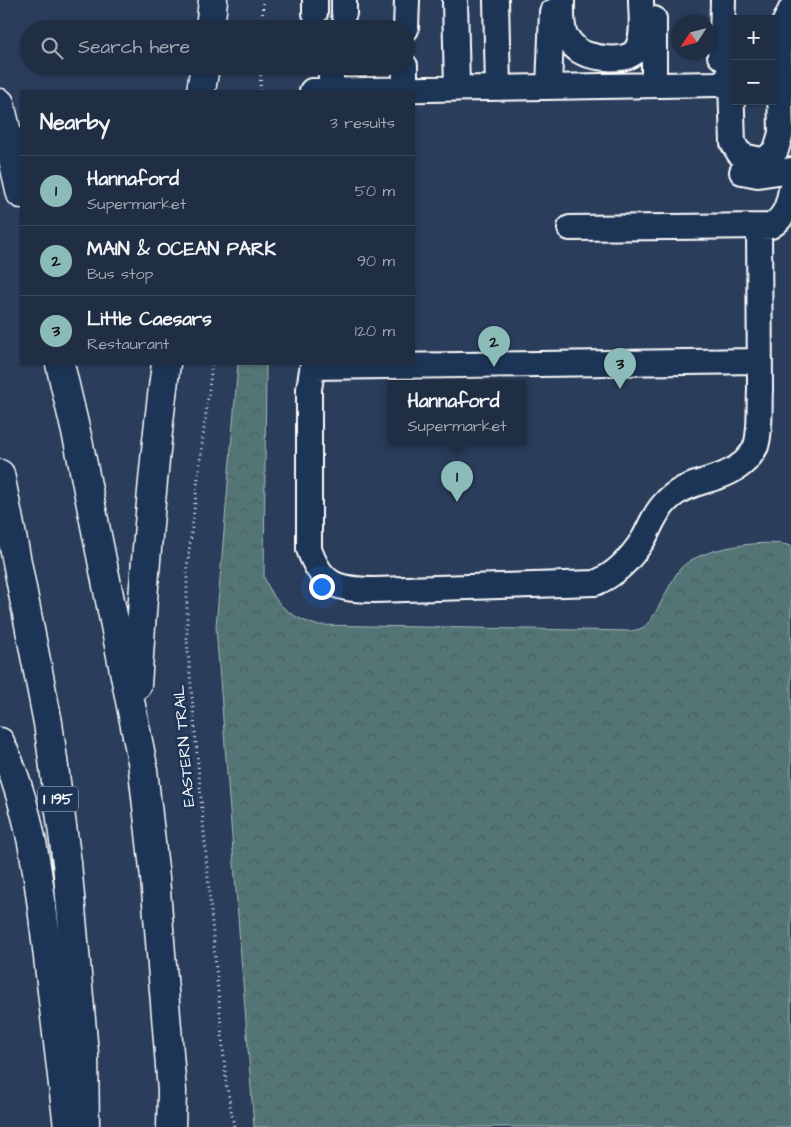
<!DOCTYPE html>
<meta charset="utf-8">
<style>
body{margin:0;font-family:"Architects Daughter",sans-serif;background:#28364b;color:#f1f3f6}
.controls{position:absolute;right:15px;top:15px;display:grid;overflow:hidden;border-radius:0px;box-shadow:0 1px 4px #0004}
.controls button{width:45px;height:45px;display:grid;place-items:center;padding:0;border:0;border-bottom:1px solid #3d4a5d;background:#202e44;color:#f1f3f6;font:25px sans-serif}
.compass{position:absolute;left:671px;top:15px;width:45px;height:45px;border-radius:50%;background:#202e44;box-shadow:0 1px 4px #0004;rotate:234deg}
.you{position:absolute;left:321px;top:586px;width:18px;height:18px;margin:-12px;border:4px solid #fff;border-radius:50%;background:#1a73e8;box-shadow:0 0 0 8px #1a73e833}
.badge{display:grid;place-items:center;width:32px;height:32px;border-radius:50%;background:#8bbbb9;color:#111;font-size:16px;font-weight:700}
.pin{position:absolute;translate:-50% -41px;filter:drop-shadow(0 1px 2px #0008)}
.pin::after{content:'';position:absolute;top:26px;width:18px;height:15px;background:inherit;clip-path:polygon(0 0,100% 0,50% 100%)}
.popup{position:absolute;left:388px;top:380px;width:138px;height:65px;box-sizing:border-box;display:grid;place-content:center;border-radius:0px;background:#202e44;filter:drop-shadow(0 1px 4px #0005);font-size:16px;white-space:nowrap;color:#a2a8b2}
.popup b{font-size:19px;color:#f1f3f6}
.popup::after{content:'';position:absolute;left:50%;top:100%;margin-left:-10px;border:10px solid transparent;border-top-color:#202e44}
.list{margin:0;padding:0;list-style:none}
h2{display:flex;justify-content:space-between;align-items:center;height:65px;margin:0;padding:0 20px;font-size:21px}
h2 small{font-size:16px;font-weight:400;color:#a2a8b2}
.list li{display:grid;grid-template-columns:32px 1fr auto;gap:15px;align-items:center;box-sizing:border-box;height:70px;padding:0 20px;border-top:1px solid #3d4a5d}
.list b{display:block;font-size:19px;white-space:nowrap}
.list p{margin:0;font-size:16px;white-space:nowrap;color:#a2a8b2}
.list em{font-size:16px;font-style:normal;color:#a2a8b2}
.icon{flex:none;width:28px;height:28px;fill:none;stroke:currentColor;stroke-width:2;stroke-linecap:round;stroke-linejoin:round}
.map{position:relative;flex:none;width:791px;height:1127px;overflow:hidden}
.search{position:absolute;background:#202e44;box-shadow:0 1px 4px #0004;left:20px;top:20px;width:395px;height:55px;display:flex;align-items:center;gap:12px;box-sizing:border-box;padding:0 18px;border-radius:28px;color:#a2a8b2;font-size:19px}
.panel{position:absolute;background:#202e44;box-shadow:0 1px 4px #0004;left:20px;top:90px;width:395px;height:275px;border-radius:0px}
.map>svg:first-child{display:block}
.forest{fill:url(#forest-crowns);stroke:#a9baba}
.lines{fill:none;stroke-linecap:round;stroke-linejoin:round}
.minor-tunnel{stroke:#4a5a74;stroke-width:24;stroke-dasharray:24 12;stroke-linecap:butt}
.minor-casing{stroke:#fff;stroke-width:28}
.highway-casing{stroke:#fff;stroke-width:31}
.path{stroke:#fff;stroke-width:3;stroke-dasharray:1 4;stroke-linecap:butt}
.minor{stroke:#1d3557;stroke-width:24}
.highway{stroke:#1d3557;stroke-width:28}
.labels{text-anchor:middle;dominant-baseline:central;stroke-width:5;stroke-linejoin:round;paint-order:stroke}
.shield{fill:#1d3557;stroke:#bbc2cd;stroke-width:1}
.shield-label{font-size:15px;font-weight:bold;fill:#fff}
.street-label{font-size:16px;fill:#fff;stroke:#1d3557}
</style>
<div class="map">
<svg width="791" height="1127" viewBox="0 0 791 1127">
<defs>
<pattern id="forest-crowns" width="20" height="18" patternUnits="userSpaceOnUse" patternTransform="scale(1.25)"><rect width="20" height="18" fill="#537575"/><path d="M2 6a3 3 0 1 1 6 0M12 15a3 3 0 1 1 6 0" fill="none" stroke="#4f5c5c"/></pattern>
</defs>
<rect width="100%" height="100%" fill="#2a3d5b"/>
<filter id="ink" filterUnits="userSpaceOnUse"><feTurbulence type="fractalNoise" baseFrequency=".02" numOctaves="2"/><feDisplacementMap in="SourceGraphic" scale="10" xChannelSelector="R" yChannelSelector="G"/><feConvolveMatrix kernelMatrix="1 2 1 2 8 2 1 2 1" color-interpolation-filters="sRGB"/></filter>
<g filter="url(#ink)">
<path class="forest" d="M238,364H266L264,577C276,605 287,615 316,625L631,631C634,630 638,630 642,628C655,622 669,581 681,568C698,548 767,538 791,546V1127H254L216,627Z"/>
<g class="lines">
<path class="minor-tunnel" d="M334,13V26"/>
<defs>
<path id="minor" d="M455,0L457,88
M496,0L498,87
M562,0C562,11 561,24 565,35C568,40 573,46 578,50C589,58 627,64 636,50C645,37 641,15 641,0
M315,13V0
M344,13V0
M406,29L407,0
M722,40L729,67L731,83L733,143L739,153L747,157L761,160L766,159L776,150L781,133L779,38L780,32L791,9
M720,56L722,40L723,0
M654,85V19
M549,86L552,12
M405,89V66
M331,90V66
M312,91L717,84
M742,172L758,175L791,170
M570,228L771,226C785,217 788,206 791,190
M313,364L309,389V549C322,587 338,589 374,590L595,583C616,575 632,557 644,538C650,527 654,515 663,505C685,478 718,484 742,464C747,460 753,452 756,446C761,431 759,405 760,389C760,335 759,281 759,227
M313,367L760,361"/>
<path id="highway" d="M210,29L213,0
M201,91L205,66
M0,103L21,194
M60,364L79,445L142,761L155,878L172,1091L171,1127
M0,474L48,723L67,863L84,1053L85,1127
M137,685C144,578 152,470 166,364
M0,742C31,806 39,879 47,949C54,1008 61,1068 68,1127"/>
</defs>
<use href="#minor" class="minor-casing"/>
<use href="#highway" class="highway-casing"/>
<path class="path" d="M262,29L263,0
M260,91L261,66
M212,364L187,568V640L226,1081L234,1127"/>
<use href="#minor" class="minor"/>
<use href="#highway" class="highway"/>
</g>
</g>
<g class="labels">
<rect class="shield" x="38" y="786.5" width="40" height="25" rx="4"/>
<g class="shield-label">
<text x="58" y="799">I 195</text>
</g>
<g class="street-label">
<text transform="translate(184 746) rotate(-95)">EASTERN TRAIL</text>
</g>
</g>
</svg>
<div class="controls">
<button>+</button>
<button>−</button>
</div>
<svg class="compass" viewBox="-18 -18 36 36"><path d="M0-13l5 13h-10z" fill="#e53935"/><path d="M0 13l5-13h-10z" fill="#a2a8b2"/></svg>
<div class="you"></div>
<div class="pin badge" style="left:457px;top:502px">1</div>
<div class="popup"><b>Hannaford</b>Supermarket</div>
<div class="pin badge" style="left:494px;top:367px">2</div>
<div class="pin badge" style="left:620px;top:389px">3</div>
<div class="search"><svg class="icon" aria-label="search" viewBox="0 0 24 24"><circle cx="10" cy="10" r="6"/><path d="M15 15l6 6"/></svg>Search here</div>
<section class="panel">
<h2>Nearby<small>3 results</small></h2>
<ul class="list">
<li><span class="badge">1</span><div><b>Hannaford</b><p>Supermarket</p></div><em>50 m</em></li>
<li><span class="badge">2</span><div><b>MAIN &amp; OCEAN PARK</b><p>Bus stop</p></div><em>90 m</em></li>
<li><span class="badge">3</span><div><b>Little Caesars</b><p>Restaurant</p></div><em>120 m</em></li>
</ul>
</section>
</div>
